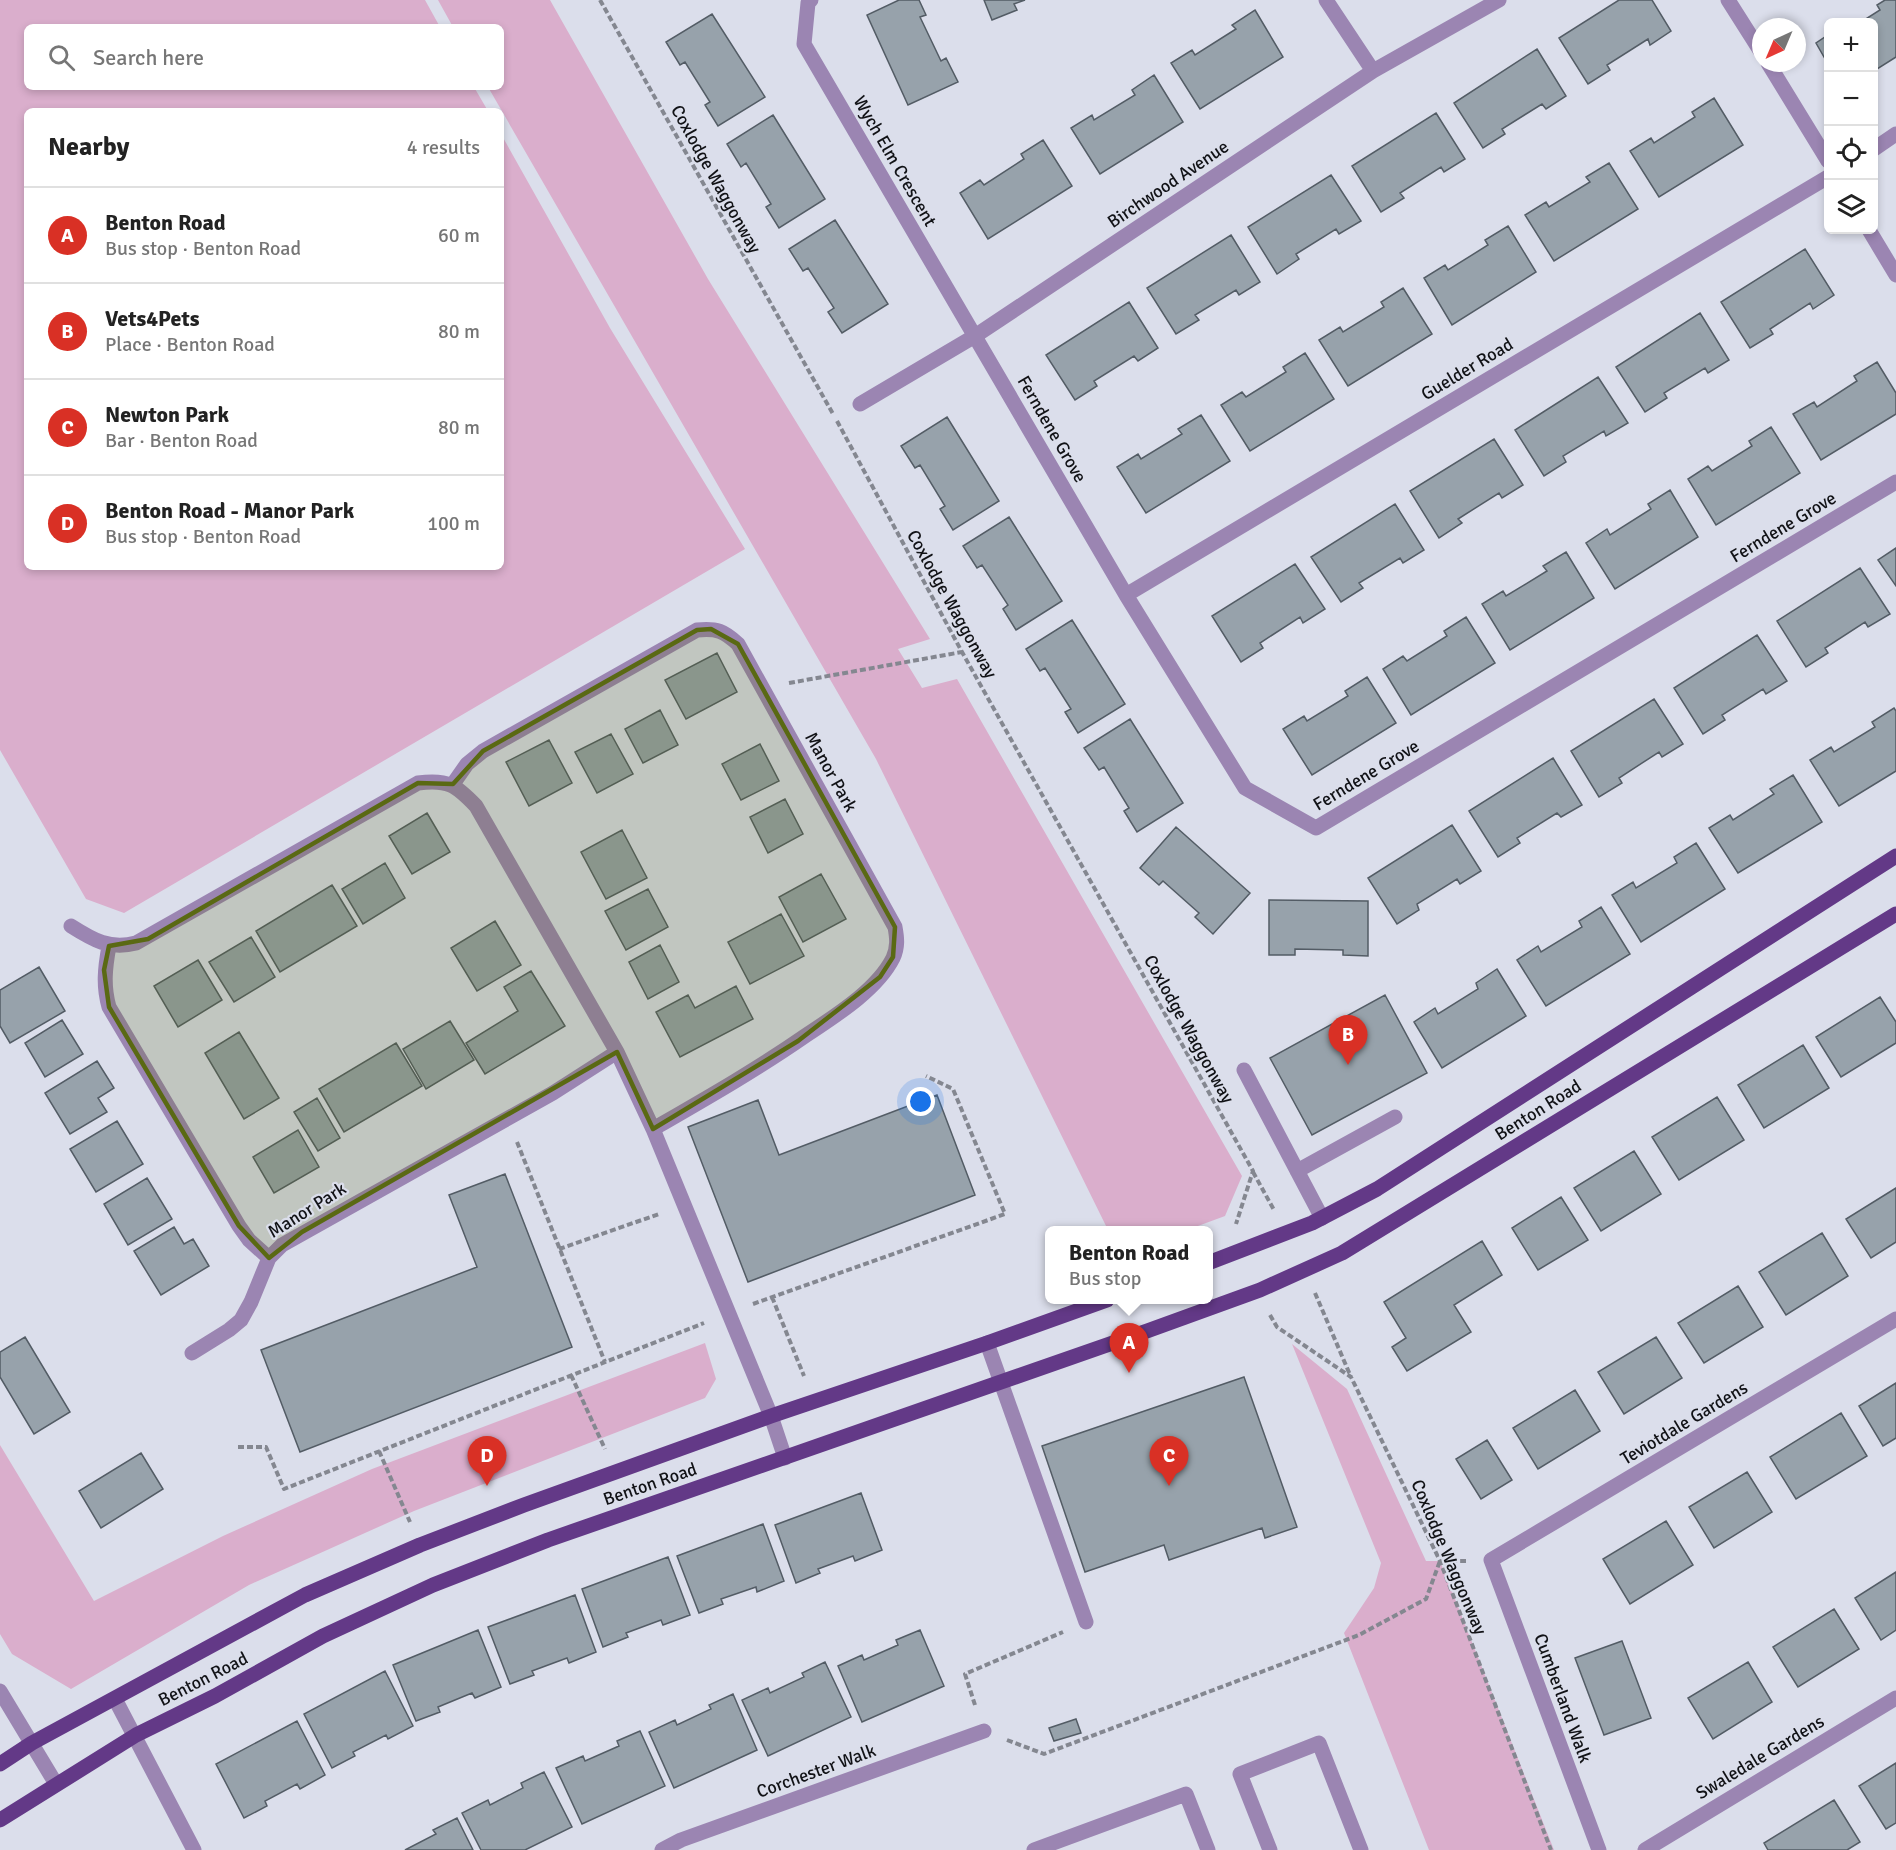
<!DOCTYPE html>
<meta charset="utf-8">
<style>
body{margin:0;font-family:Signika,sans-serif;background:#f2f2f2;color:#222}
.controls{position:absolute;right:18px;top:18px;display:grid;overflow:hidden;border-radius:9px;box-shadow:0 3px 9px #0003}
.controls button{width:54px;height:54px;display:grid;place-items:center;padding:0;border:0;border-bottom:2px solid #e0e0e0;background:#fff;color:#222;font:30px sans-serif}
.compass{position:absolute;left:1752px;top:18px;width:54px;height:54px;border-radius:50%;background:#fff;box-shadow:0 3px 9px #0003;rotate:224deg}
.you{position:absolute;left:921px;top:1102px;width:21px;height:21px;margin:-15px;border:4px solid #fff;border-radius:50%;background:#1a73e8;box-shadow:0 0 0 9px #1a73e833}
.badge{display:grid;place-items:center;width:39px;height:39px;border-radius:50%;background:#d93025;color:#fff;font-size:20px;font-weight:700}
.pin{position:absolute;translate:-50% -50px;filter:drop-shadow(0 2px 3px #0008)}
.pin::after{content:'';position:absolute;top:32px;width:21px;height:18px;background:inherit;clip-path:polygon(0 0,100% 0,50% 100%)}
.popup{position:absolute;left:1045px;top:1226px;width:168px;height:78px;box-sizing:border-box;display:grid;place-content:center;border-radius:9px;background:#fff;filter:drop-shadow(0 2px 4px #0005);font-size:20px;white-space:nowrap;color:#767676}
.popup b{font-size:22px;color:#222}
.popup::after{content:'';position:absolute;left:50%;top:100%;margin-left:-12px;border:12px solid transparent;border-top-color:#fff}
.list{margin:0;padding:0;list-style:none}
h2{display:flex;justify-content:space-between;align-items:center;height:78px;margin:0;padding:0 24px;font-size:26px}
h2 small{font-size:20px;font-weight:400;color:#767676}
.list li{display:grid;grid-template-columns:39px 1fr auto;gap:18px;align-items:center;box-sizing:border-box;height:96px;padding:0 24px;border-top:2px solid #e0e0e0}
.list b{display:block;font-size:22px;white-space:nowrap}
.list p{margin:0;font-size:20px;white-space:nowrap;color:#767676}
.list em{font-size:20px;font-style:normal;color:#767676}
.icon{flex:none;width:33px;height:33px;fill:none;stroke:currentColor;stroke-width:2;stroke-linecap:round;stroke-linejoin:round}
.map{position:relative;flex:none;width:1896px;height:1850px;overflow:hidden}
.search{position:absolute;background:#fff;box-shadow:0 3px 9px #0003;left:24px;top:24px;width:480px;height:66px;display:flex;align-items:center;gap:15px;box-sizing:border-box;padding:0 21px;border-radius:9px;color:#767676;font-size:22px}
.panel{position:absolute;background:#fff;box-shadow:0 3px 9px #0003;left:24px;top:108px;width:480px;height:462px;border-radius:9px}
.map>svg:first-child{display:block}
.green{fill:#daaecc}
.building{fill:#97a2ab;stroke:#535c65;stroke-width:1.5}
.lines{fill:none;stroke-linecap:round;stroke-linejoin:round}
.path{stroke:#848790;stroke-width:4;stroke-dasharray:6 3;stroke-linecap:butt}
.minor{stroke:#9b85b2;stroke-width:15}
.major{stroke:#633987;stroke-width:15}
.marked{fill:#5a6913;fill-opacity:0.2;stroke:#5a6913;stroke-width:4.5;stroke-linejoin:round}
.labels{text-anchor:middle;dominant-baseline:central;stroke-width:4.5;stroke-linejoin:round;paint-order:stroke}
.street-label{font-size:18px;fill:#111216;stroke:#dbdeeb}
</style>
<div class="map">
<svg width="1896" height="1850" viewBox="0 0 1896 1850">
<rect width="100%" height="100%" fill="#dbdeeb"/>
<path class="green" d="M0,0H425L440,27H27V87H474L488,111H27V567H501V134L610,328L745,549L124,913L86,899L0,750Z
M438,0H550L708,279L930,639L898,649L922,688L957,679L1242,1176L1225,1216L1187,1230H1108L876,759L488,87H501V27H453Z
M705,1343L716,1379L705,1398L414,1511L249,1585L71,1689L12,1654L0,1634V1445L94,1601L223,1536L372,1469Z
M1292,1344L1347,1389L1426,1561H1440L1554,1850H1429L1344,1633L1374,1588L1381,1563Z"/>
<path class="building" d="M899,0H919L926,15L920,17L941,61L946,58L958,82L908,105L867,15Z
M984,0H1025L1014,4L1017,10L992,20Z
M1619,0H1652L1671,31L1650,45L1648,39L1607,65L1610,70L1588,84L1559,38Z
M1885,0H1896V57L1874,71V22H1861L1880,10L1877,5Z
M1255,10L1283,57L1200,109L1171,63L1192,50L1195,55L1236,29L1232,25Z
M712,14L765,97L718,126L705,105L710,102L685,62L680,65L666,42Z
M1828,35V64L1816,43Z
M1537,49L1566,96L1546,109L1542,104L1502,129L1505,134L1483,148L1454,103Z
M1154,75L1183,122L1100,174L1071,128L1092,115L1094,120L1135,95L1132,90Z
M1714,98L1743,145L1659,197L1630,151L1651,138L1654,143L1695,117L1692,112Z
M1436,113L1465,159L1444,172L1441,167L1400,193L1404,198L1381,212L1352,166Z
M773,115L825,199L779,228L766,207L771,204L746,163L741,167L727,144Z
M1043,140L1072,186L988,239L960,193L980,180L984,185L1024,159L1021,154Z
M1609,163L1638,209L1554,261L1525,215L1546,202L1549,207L1590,182L1586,177Z
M1331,175L1361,221L1339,234L1336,229L1296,254L1299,259L1277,274L1248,227Z
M835,220L888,304L842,333L828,312L834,308L808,268L803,271L789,249Z
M1508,226L1536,272L1452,325L1424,278L1445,265L1448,270L1488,245L1485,240Z
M1231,235L1260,282L1239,295L1236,290L1195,315L1199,320L1176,334L1147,288Z
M1805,249L1834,295L1813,309L1810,303L1770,329L1773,334L1750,348L1721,302Z
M1403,288L1432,334L1348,386L1319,340L1340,327L1343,332L1384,307L1381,302Z
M1129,302L1158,348L1138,361L1134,356L1094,381L1097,386L1075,400L1046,355Z
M1700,313L1729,360L1708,373L1705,368L1664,393L1667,398L1645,412L1616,367Z
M1305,353L1334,399L1250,451L1221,405L1242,392L1246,397L1286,372L1283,367Z
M1877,362L1896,393V414L1821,460L1793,414L1814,402L1817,407L1857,381L1854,376Z
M1598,377L1628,423L1606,436L1604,431L1563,456L1566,462L1544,476L1515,430Z
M1201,415L1230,461L1146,513L1117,467L1138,454L1141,459L1182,434L1178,429Z
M947,417L999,501L953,530L940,509L945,506L920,465L915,468L901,446Z
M1771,427L1800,473L1716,525L1688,479L1708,466L1712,471L1752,446L1749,441Z
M1494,439L1523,485L1502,498L1499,493L1458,519L1462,523L1439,538L1410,491Z
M1670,490L1698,537L1615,589L1586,543L1607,529L1610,535L1651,509L1648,504Z
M1395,504L1424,550L1403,563L1400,558L1359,583L1363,588L1341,602L1311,557Z
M1009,517L1062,601L1016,630L1003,609L1008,605L982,565L977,568L963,546Z
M1896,548V586L1878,560Z
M1566,552L1594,598L1510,650L1482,604L1503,591L1506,596L1547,571L1543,566Z
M1295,564L1325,609L1303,623L1300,617L1260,643L1263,648L1241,662L1212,616Z
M1860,568L1890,614L1868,627L1865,622L1825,648L1828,653L1806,667L1777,621Z
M1466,617L1495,663L1411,715L1383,669L1403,656L1407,661L1447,636L1444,631Z
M1072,620L1125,704L1078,733L1065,712L1071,709L1045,668L1040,671L1026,649Z
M1757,635L1787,681L1766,694L1763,689L1722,715L1725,720L1703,734L1674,688Z
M717,653L737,692L686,719L665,680Z
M1367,677L1396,723L1312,775L1283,729L1304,716L1307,721L1348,696L1345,691Z
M1654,699L1683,744L1662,757L1659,752L1619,778L1622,783L1599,797L1571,751Z
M1894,708L1896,711V771L1839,806L1810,760L1831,747L1834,752L1875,727L1872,722Z
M660,710L678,745L643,763L625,729Z
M1130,719L1183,803L1137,832L1124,811L1129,808L1104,767L1099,770L1084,748Z
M611,734L633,774L597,793L575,752Z
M549,740L572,783L529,806L506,762Z
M760,744L779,781L741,800L722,764Z
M1553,758L1582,805L1561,817L1557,813L1517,838L1520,843L1498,857L1469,811Z
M1793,775L1822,822L1738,873L1709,828L1730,815L1733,820L1774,794L1770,789Z
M785,799L803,834L768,853L750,817Z
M427,813L450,852L412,874L389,836Z
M1452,825L1481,871L1460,884L1457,879L1417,904L1419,910L1397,924L1368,878Z
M1176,827L1250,893L1213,934L1195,917L1199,913L1163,881L1159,885L1140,868Z
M622,830L647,878L606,899L581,852Z
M1696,843L1725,889L1641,942L1612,895L1633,882L1636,888L1677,863L1674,857Z
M385,863L405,898L363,924L342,889Z
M821,874L846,919L803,942L779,897Z
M332,885L357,926L280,972L256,931Z
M648,889L668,927L626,950L605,911Z
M1269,900L1368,901V956L1343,955V950L1295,949V955H1269Z
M1601,907L1630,954L1546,1006L1517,960L1538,946L1541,952L1582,927L1579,921Z
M781,914L804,956L750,984L728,942Z
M495,921L521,965L477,991L451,948Z
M251,937L275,977L234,1002L209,962Z
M660,945L679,982L648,999L629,962Z
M198,960L222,1000L178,1027L154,986Z
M39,967L65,1011L10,1043L0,1026V990Z
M1497,969L1526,1016L1442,1068L1414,1022L1435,1008L1438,1014L1478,989L1476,983Z
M531,971L565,1026L485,1074L466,1043L518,1011L504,987Z
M736,986L753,1019L680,1057L656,1012L688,995L695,1008Z
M1385,995L1427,1073L1312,1135L1270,1058Z
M1880,997L1896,1022V1043L1841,1077L1816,1037Z
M62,1020L83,1054L45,1077L25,1043Z
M450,1021L474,1060L426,1089L403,1049Z
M239,1032L279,1098L244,1119L205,1053Z
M396,1043L422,1086L344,1132L319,1089Z
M1803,1045L1829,1088L1764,1128L1738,1085Z
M97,1061L114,1088L98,1098L107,1112L70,1134L45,1093Z
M937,1095L975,1195L748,1282L688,1127L758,1100L779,1155Z
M1717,1097L1744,1140L1679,1180L1652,1137Z
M317,1098L340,1138L318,1151L294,1112Z
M117,1121L143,1164L96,1192L70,1149Z
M298,1130L319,1167L274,1193L253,1157Z
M1634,1151L1661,1194L1601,1231L1574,1188Z
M505,1174L572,1347L300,1452L261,1350L477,1267L449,1195Z
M147,1178L172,1219L128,1245L104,1204Z
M1896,1188V1242L1871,1258L1846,1219Z
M1561,1197L1588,1240L1538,1270L1512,1228Z
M174,1227L184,1244L193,1239L209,1266L161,1295L134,1251Z
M1822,1233L1848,1276L1786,1315L1759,1272Z
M1482,1241L1502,1275L1454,1305L1471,1332L1407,1371L1392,1347L1406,1338L1384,1302Z
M1738,1286L1763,1327L1704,1363L1678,1323Z
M25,1337L70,1412L34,1434L0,1377V1352Z
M1656,1337L1682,1378L1624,1414L1598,1372Z
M1244,1377L1297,1527L1265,1538L1262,1528L1169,1560L1164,1545L1085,1572L1042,1446Z
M1896,1383V1438L1883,1446L1859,1406Z
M1575,1390L1600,1431L1538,1469L1513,1428Z
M1841,1413L1867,1456L1796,1499L1770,1457Z
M1487,1440L1512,1480L1481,1499L1456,1459Z
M141,1453L163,1489L101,1528L79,1491Z
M1747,1472L1772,1512L1714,1548L1689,1507Z
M861,1493L882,1550L855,1561L853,1556L818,1569L820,1573L796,1583L775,1525Z
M1666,1521L1693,1565L1630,1604L1603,1559Z
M763,1524L784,1581L757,1592L756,1587L721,1599L723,1604L699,1613L677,1556Z
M668,1557L690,1615L663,1625L661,1620L626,1633L628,1637L603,1647L582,1589Z
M1896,1572V1630L1881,1640L1855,1598Z
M575,1595L596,1652L569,1663L567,1658L532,1671L534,1675L510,1684L488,1627Z
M1834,1609L1859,1649L1798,1687L1773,1647Z
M478,1630L501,1687L475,1698L472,1693L438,1707L440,1712L416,1721L393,1665Z
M920,1630L944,1686L862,1722L838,1666L862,1655L864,1660L898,1645L896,1640Z
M1622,1641L1651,1718L1604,1735L1575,1658Z
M825,1662L851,1717L768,1756L742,1700L768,1688L770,1693L804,1677L802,1673Z
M1748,1662L1772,1702L1713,1739L1688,1698Z
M385,1671L413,1726L388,1739L386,1735L353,1752L355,1756L332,1768L304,1714Z
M733,1694L757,1750L674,1788L649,1732L675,1720L677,1725L711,1709L709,1705Z
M1076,1719L1081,1733L1054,1741L1049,1728Z
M297,1721L325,1775L300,1789L297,1784L265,1801L267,1806L244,1818L216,1764Z
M640,1731L665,1786L582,1824L556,1768L583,1756L585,1761L619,1746L617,1741Z
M1896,1763V1823L1886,1829L1859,1786Z
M544,1772L572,1827L525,1850H481L462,1813L488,1800L490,1805L523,1788L521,1783Z
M1834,1800L1860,1842L1847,1850H1768L1764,1843Z
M457,1818L473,1850H405L436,1834L433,1830Z"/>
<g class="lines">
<path class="path" d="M600,0L833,414
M837,421L962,652L1253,1171L1236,1224
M789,683L962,652
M517,1142L605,1362
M1253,1172L1274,1210
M559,1249L659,1214
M1315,1293L1351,1377
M772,1297L804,1376
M753,1304L1005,1214L953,1089L926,1076
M1270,1315L1277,1327L1351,1377L1440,1561L1551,1850
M571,1375L605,1449
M238,1447H266L284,1489L704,1323
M379,1451L410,1522
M975,1705L965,1674L1063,1632
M1007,1740L1044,1754L1359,1635L1426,1599L1440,1561H1466"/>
<path class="minor" d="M811,0L808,3L804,44L1126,595L1245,788L1316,828L1896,482
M1326,0L1373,71
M1728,0L1761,52
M1768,63L1828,161
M1874,149L1896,134
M1869,230L1896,275
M860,404L975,336L1373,71L1499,0
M1126,595L1828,177
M453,784L467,764L483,751L697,630C717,628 724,631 738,644L895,927C897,938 898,947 893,958C877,990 835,1016 805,1036C756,1070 705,1099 653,1129
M71,926C93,940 110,950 136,943L418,783C448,779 456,785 476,806L617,1052L653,1129L771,1416L785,1458
M109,946C105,968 103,986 109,1007L239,1226L249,1240L269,1258
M1244,1070L1322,1218
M1297,1171L1395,1117
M987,1343L1086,1622
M192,1353L229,1330L241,1320L251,1302L269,1258L282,1245L553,1093L617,1052
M0,1691L56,1784
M115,1699L194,1850
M662,1850L681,1840L984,1731
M1034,1850L1186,1794L1208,1850
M1270,1850L1240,1774L1319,1743L1361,1850
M1599,1850L1491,1560L1896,1319
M1645,1850L1896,1698"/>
<path class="major" d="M1208,1263L1312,1223L1377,1189L1896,856
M0,1764L32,1743L305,1595L420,1545L524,1505L771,1416L987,1343L1107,1300
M0,1820L136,1735L215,1696L323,1636L433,1585L548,1540L1147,1331L1260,1290L1342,1253L1896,914"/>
</g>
<path class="marked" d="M711,629L738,644L895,927L893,957L880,977L798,1041L653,1129L617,1052L302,1232L269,1258L239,1226L109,1007L104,970L109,946L148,939L418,783L453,784L483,751L697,630Z"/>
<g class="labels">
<g class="street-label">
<text transform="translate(895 161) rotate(60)">Wych Elm Crescent</text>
<text transform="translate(716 179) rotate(61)">Coxlodge Waggonway</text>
<text transform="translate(1168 184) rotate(-34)">Birchwood Avenue</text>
<text transform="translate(1467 369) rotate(-31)">Guelder Road</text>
<text transform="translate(1052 429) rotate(60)">Ferndene Grove</text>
<text transform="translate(1783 527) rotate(-31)">Ferndene Grove</text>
<text transform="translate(952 604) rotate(61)">Coxlodge Waggonway</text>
<text transform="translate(831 772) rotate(61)">Manor Park</text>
<text transform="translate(1366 775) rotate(-31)">Ferndene Grove</text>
<text transform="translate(1189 1029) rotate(61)">Coxlodge Waggonway</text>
<text transform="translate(1538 1110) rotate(-32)">Benton Road</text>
<text transform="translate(307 1210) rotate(-32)">Manor Park</text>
<text transform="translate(1684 1423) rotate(-31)">Teviotdale Gardens</text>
<text transform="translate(650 1484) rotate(-19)">Benton Road</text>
<text transform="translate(1449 1557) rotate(67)">Coxlodge Waggonway</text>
<text transform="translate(203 1679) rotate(-27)">Benton Road</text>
<text transform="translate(1563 1698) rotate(70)">Cumberland Walk</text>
<text transform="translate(1760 1757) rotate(-31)">Swaledale Gardens</text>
<text transform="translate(816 1771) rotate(-20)">Corchester Walk</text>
</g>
</g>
</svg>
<div class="controls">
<button>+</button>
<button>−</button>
<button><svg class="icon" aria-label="locate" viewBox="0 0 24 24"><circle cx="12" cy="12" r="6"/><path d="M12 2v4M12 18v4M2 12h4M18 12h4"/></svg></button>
<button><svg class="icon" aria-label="layers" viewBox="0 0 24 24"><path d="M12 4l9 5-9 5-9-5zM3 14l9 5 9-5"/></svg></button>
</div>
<svg class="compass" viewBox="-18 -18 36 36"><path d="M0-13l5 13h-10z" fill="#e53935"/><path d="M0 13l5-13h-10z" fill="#767676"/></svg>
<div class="you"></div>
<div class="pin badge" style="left:1129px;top:1373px">A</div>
<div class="popup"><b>Benton Road</b>Bus stop</div>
<div class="pin badge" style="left:1348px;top:1065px">B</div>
<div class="pin badge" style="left:1169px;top:1486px">C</div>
<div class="pin badge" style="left:487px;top:1486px">D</div>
<div class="search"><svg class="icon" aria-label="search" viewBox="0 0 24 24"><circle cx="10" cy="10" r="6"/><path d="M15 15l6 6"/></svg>Search here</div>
<section class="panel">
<h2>Nearby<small>4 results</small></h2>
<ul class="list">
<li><span class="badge">A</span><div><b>Benton Road</b><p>Bus stop · Benton Road</p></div><em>60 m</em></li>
<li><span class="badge">B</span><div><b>Vets4Pets</b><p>Place · Benton Road</p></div><em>80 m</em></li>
<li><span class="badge">C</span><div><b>Newton Park</b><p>Bar · Benton Road</p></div><em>80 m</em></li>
<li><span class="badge">D</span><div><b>Benton Road - Manor Park</b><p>Bus stop · Benton Road</p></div><em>100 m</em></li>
</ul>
</section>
</div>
